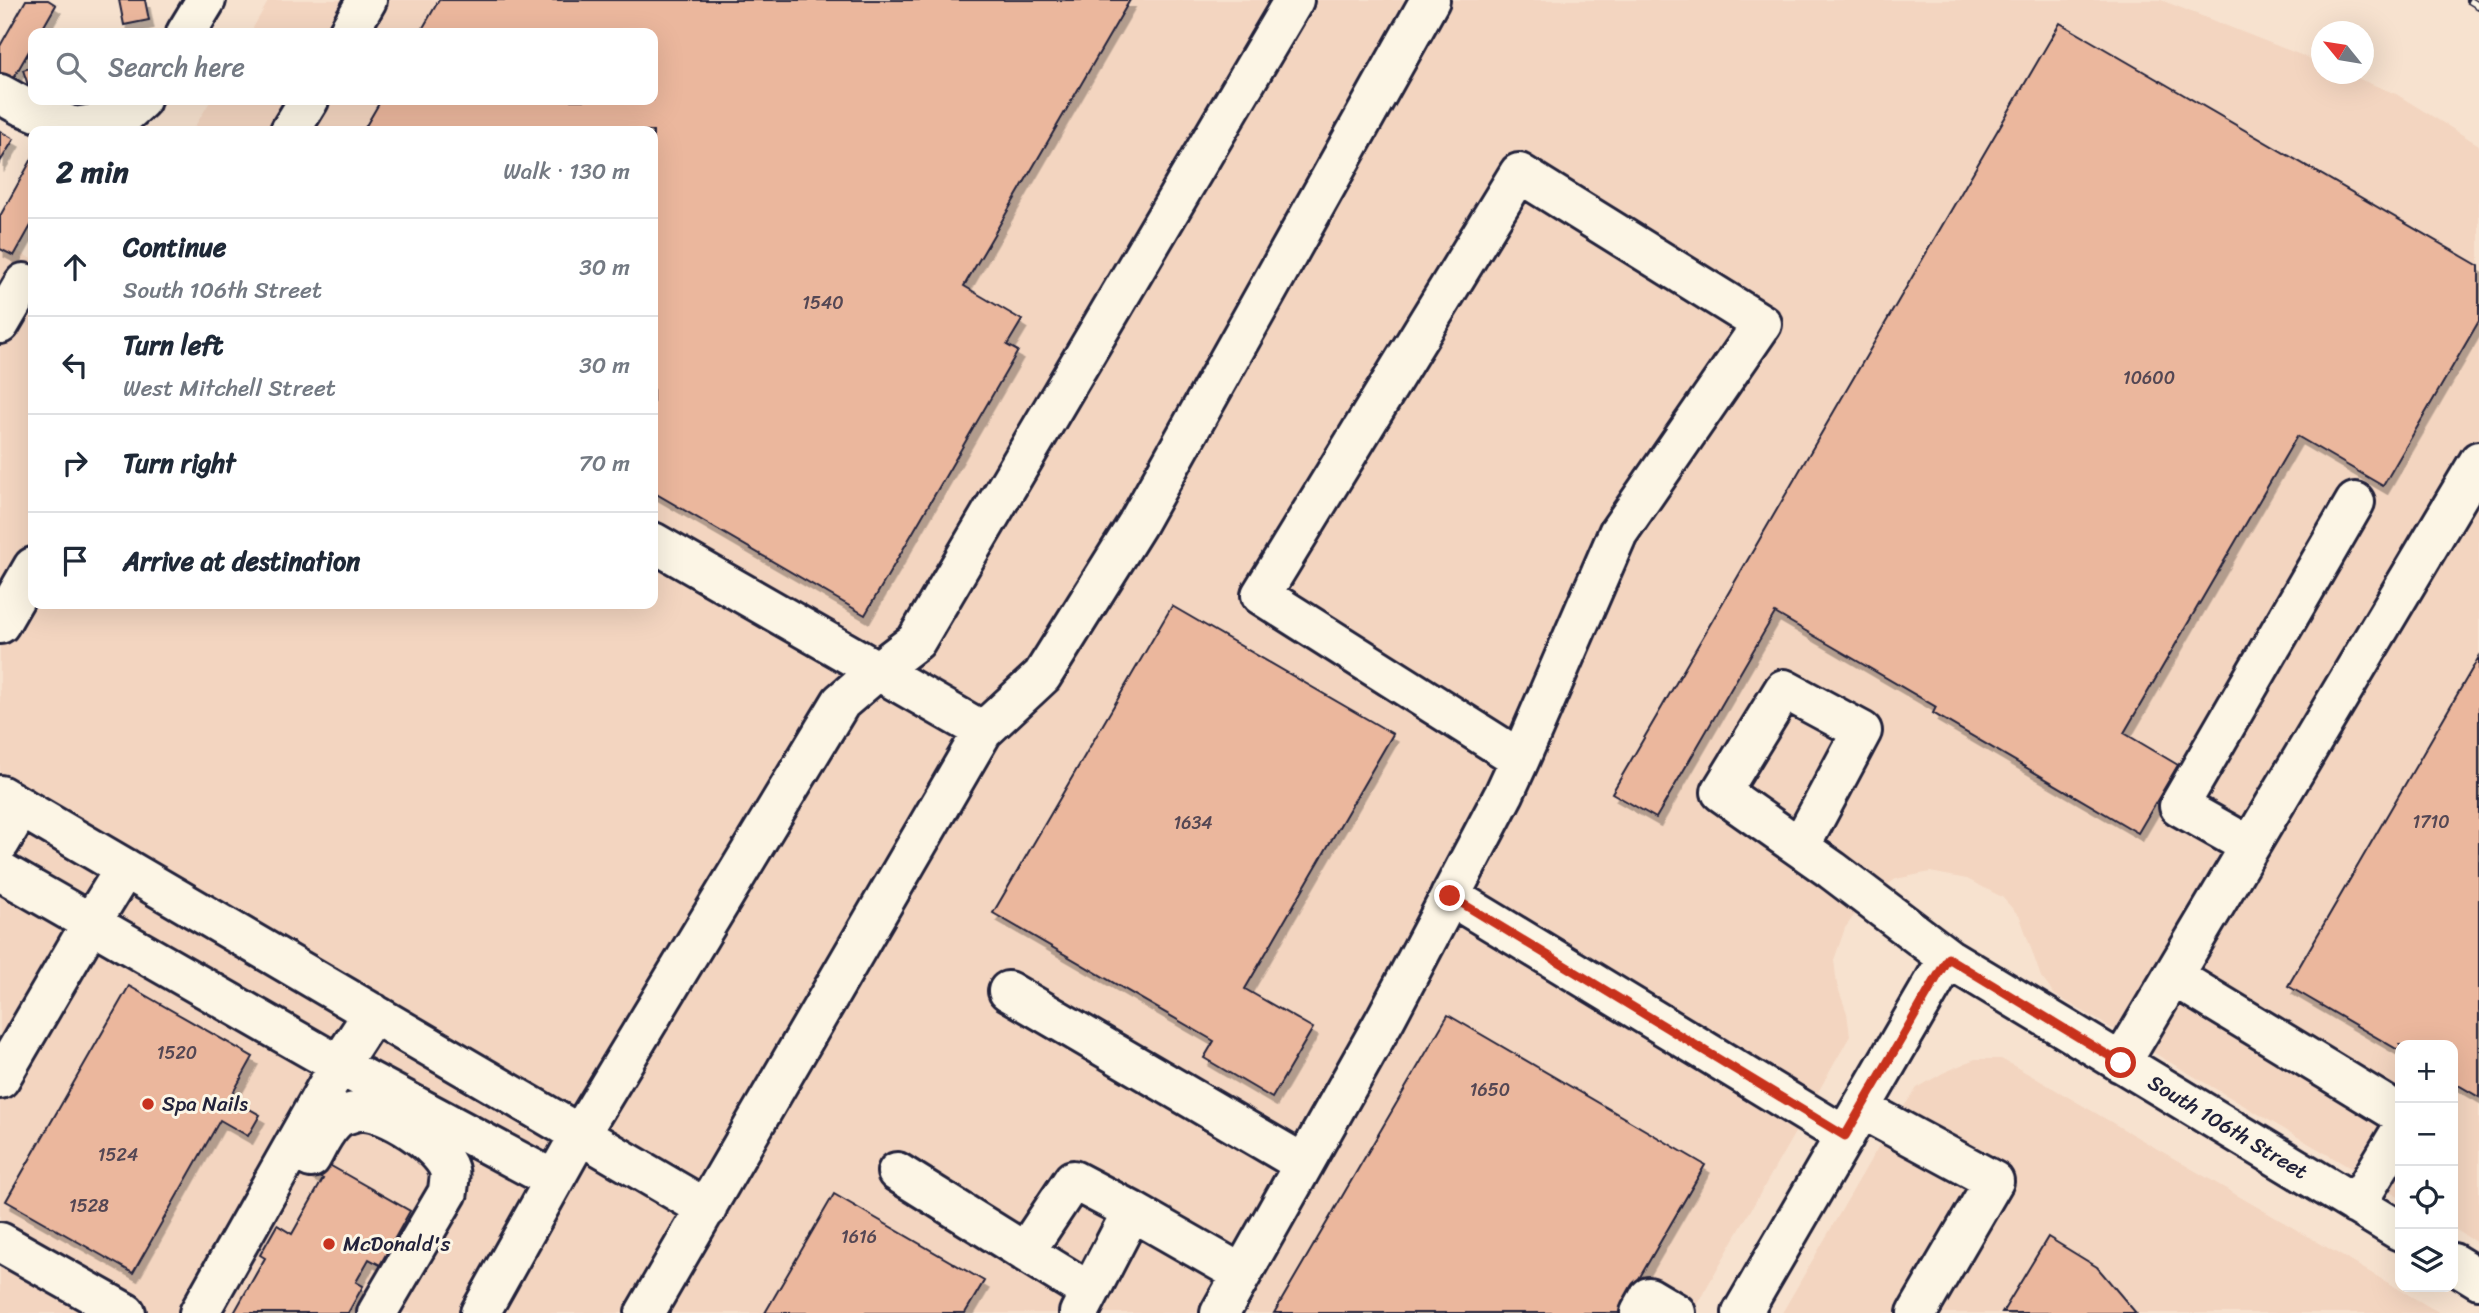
<!DOCTYPE html>
<meta charset="utf-8">
<style>
body{margin:0;font-family:Sriracha,sans-serif;background:#f2f2f3;color:#1f2937}
.controls{position:absolute;right:21px;bottom:21px;display:grid;overflow:hidden;border-radius:14px;box-shadow:0 7px 28px #0002}
.controls button{width:63px;height:63px;display:grid;place-items:center;padding:0;border:0;border-bottom:2px solid #e0e1e3;background:#fff;color:#1f2937;font:35px sans-serif}
.compass{position:absolute;left:2311px;top:21px;width:63px;height:63px;border-radius:50%;background:#fff;box-shadow:0 7px 28px #0002;rotate:300deg}
.stop{position:absolute;width:21px;height:21px;margin:-16px;border:5px solid #c8321e;border-radius:50%;background:#fff}
.stop.end{background:#c8321e;border-color:#fff;box-shadow:0 2px 7px #0008}
.list{margin:0;padding:0;list-style:none}
h2{display:flex;justify-content:space-between;align-items:center;height:91px;margin:0;padding:0 28px;font-size:30px}
h2 small{font-size:23px;font-weight:400;color:#747a83}
.list li{display:grid;grid-template-columns:46px 1fr auto;gap:21px;align-items:center;box-sizing:border-box;height:98px;padding:0 28px;border-top:2px solid #e0e1e3}
.list b{display:block;font-size:26px;white-space:nowrap}
.list p{margin:0;font-size:23px;white-space:nowrap;color:#747a83}
.list em{font-size:23px;font-style:normal;color:#747a83}
.icon{flex:none;width:38px;height:38px;fill:none;stroke:currentColor;stroke-width:2;stroke-linecap:round;stroke-linejoin:round}
.map{position:relative;flex:none;width:2479px;height:1313px;overflow:hidden}
.search{position:absolute;background:#fff;box-shadow:0 7px 28px #0002;left:28px;top:28px;width:630px;height:77px;display:flex;align-items:center;gap:18px;box-sizing:border-box;padding:0 24px;border-radius:14px;color:#747a83;font-size:26px}
.panel{position:absolute;background:#fff;box-shadow:0 7px 28px #0002;left:28px;top:126px;width:630px;height:483px;border-radius:14px}
.map>svg:first-child{display:block}
.built{fill:#f3d5c0}
.building{fill:#ebb79d;stroke:#22223b;stroke-width:2;filter:url(#shadow)}
.lines{fill:none;stroke-linecap:round;stroke-linejoin:round}
.minor-casing{stroke:#22223b;stroke-width:44}
.minor{stroke:#fcf5e5;stroke-width:38}
.rail-casing{stroke:#22223b;stroke-width:8}
.rail{stroke:#fcf5e5;stroke-width:5;stroke-dasharray:16;stroke-linecap:butt}
.route{stroke:#c8321e;stroke-width:9}
.poi-dot{fill:#c8321e;stroke:#fcf5e5;stroke-width:2.5}
.labels{text-anchor:middle;dominant-baseline:central;stroke-width:6;stroke-linejoin:round;paint-order:stroke}
.number-label{font-size:18px;fill:#544754}
.poi-label{font-size:21px;fill:#22223b;stroke:#fcf5e5;text-anchor:start}
.street-label{font-size:21px;fill:#22223b;stroke:#fcf5e5}
</style>
<div class="map">
<svg width="2479" height="1313" viewBox="0 0 2479 1313">
<defs>
<filter id="shadow"><feDropShadow dx="4.5" dy="8" stdDeviation="0" flood-color="#0004"/></filter>
</defs>
<rect width="100%" height="100%" fill="#f7e2cf"/>
<filter id="ink" filterUnits="userSpaceOnUse"><feTurbulence type="fractalNoise" baseFrequency=".0143" numOctaves="2"/><feDisplacementMap in="SourceGraphic" scale="14" xChannelSelector="R" yChannelSelector="G"/><feConvolveMatrix kernelMatrix="1 2 1 2 8 2 1 2 1" color-interpolation-filters="sRGB"/></filter>
<g filter="url(#ink)">
<path class="built" d="M269,0H2161L2321,63L2322,74H2347L2396,94L2479,145V1244L2453,1228V1045H2400V1197L2055,995L2041,977L2020,917L2002,897L1967,879L1930,872L1896,879L1867,898L1845,928L1834,960L1837,985L1847,1013L1850,1036L1692,1313H0V241L33,260V604H653V131H192L211,100H653V33H250Z
M1975,1059H2001L2025,1072L2440,1313H1782L1892,1123L1917,1088L1943,1073Z"/>
<path class="building" d="M26,0H48L56,5L40,33H33V44L9,86L0,81V46Z
M119,0H145L149,20L124,25Z
M439,0H1130L964,286L1022,320L1007,345L1018,351L865,615L653,492V131H363L381,100H653V33H420Z
M2060,23L2479,266V321L2383,486L2297,436L2124,733L2178,765L2138,833L1933,713L1936,707L1775,613L1656,818L1612,793Z
M33,67V97H32L23,70Z
M0,131L14,139L0,162Z
M33,157V222L14,256L0,249V216Z
M1172,606L1393,734L1245,989L1313,1028L1272,1098L1204,1058L1214,1041L993,913Z
M2479,657V1097L2453,1082V1045H2400V1051L2288,986Z
M129,986L253,1057L230,1098L260,1115L248,1136L220,1120L133,1273L6,1201Z
M1448,1015L1705,1165L1619,1313H1274Z
M317,1158L410,1211L380,1265L369,1259L356,1282L363,1286L348,1313H234L265,1258L260,1255L277,1225L292,1234L323,1179L309,1172Z
M834,1194L984,1281L965,1313H765Z
M2048,1237L2097,1267L2136,1313H2002Z"/>
<g class="lines">
<defs>
<path id="minor" d="M186,33L206,0
M348,33L367,0
M0,94L22,106L74,127L119,120L141,100
M290,131L309,100
M0,324L24,283
M653,542L983,731
M0,624L33,567
M0,795L707,1209
M0,843L21,807
M2250,846L2179,806L2355,502
M1800,847L1862,731L1784,689L1721,792L1832,870L1948,958L2400,1231
M0,871L339,1065L199,1313
M1450,896L1845,1136
M2173,976L2400,1114
M1008,991L1304,1164
M373,1013L339,1065L554,1180
M2121,1063L2479,461
M0,1079L91,923L125,868
M1861,1109L1994,1181L1917,1313
M311,1158C319,1144 326,1126 340,1117C344,1115 355,1111 361,1111C385,1109 442,1146 449,1170C451,1176 448,1185 448,1192L377,1313
M897,1172L1025,1252L1073,1180L1132,1211
M2356,1205L2400,1132
M0,1242L126,1313
M1025,1252L1090,1292
M2453,1263L2479,1279
M1242,1274L1386,1018L1504,794L1520,759L1618,533L1762,324L1519,173L1261,595L1520,759
M480,1313L580,1134L841,702L877,671L916,641L1294,0
M645,1313L983,731L1042,676L1137,524L1430,0
M1079,1313L1132,1211L1242,1274L1220,1313
M1640,1313L1649,1297L1676,1313
M1742,1313L1948,958"/>
</defs>
<use href="#minor" class="minor-casing"/>
<use href="#minor" class="minor"/>
<defs>
<path id="rail" d="M2469,0L2479,6"/>
</defs>
<use href="#rail" class="rail-casing"/>
<use href="#rail" class="rail"/>
</g>
</g>
<g class="lines" filter="url(#ink)">
<path class="route" d="M1450,896L1845,1136L1948,958L2121,1063"/>
</g>
<g class="poi-dot">
<circle cx="148" cy="1104" r="7"/>
<circle cx="329" cy="1244" r="7"/>
</g>
<g class="labels">
<g class="number-label">
<text x="823" y="303">1540</text>
<text x="2149" y="378">10600</text>
<text x="2431" y="822">1710</text>
<text x="1193" y="823">1634</text>
<text x="177" y="1053">1520</text>
<text x="1490" y="1090">1650</text>
<text x="118" y="1155">1524</text>
<text x="89" y="1206">1528</text>
<text x="859" y="1237">1616</text>
</g>
<g class="poi-label">
<text x="162" y="1104">Spa Nails</text>
<text x="343" y="1244">McDonald's</text>
</g>
<g class="street-label">
<text transform="translate(2228 1127) rotate(31)">South 106th Street</text>
</g>
</g>
</svg>
<div class="controls">
<button>+</button>
<button>−</button>
<button><svg class="icon" aria-label="locate" viewBox="0 0 24 24"><circle cx="12" cy="12" r="6"/><path d="M12 2v4M12 18v4M2 12h4M18 12h4"/></svg></button>
<button><svg class="icon" aria-label="layers" viewBox="0 0 24 24"><path d="M12 4l9 5-9 5-9-5zM3 14l9 5 9-5"/></svg></button>
</div>
<svg class="compass" viewBox="-18 -18 36 36"><path d="M0-13l5 13h-10z" fill="#e53935"/><path d="M0 13l5-13h-10z" fill="#747a83"/></svg>
<div class="stop" style="left:2121px;top:1063px"></div>
<div class="stop end" style="left:1450px;top:896px"></div>
<div class="search"><svg class="icon" aria-label="search" viewBox="0 0 24 24"><circle cx="10" cy="10" r="6"/><path d="M15 15l6 6"/></svg>Search here</div>
<section class="panel">
<h2>2 min<small>Walk · 130 m</small></h2>
<ul class="list">
<li><svg class="icon" aria-label="ahead" viewBox="0 0 24 24"><path d="M12 20V5M6 11l6-6 6 6"/></svg><div><b>Continue</b><p>South 106th Street</p></div><em>30 m</em></li>
<li><svg class="icon" aria-label="left" viewBox="0 0 24 24"><path d="M17 20v-9H6M10 6l-5 5 5 5"/></svg><div><b>Turn left</b><p>West Mitchell Street</p></div><em>30 m</em></li>
<li><svg class="icon" aria-label="right" viewBox="0 0 24 24"><path d="M7 20v-9h11M14 6l5 5-5 5"/></svg><div><b>Turn right</b></div><em>70 m</em></li>
<li><svg class="icon" aria-label="arrive" viewBox="0 0 24 24"><path d="M6 21V4h12l-3 4 3 4H6"/></svg><div><b>Arrive at destination</b></div></li>
</ul>
</section>
</div>
